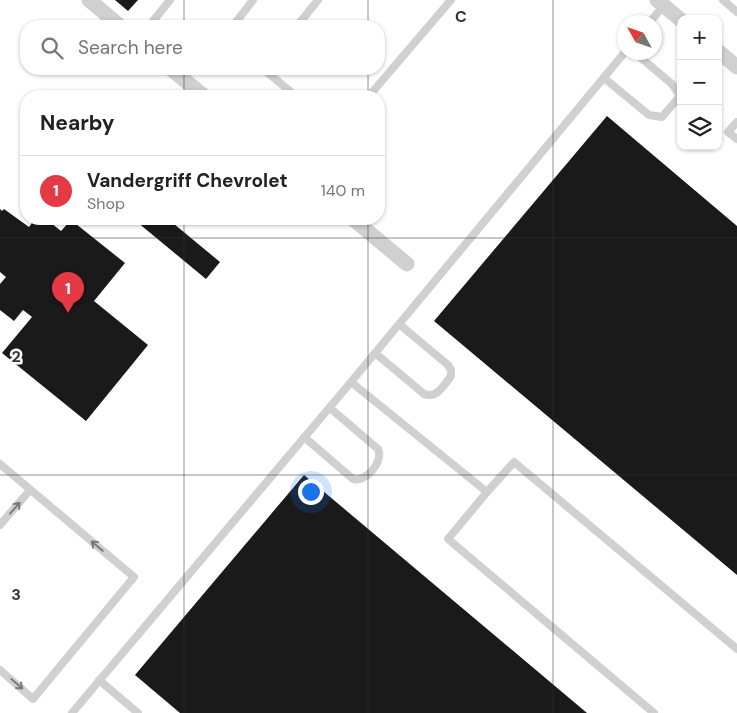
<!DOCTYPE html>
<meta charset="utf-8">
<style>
body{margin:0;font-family:"DM Sans",sans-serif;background:#f6f6f6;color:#222}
.controls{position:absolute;right:15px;top:15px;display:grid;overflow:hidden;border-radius:10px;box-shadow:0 1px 4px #0004}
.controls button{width:45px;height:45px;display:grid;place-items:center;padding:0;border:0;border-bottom:1px solid #e0e0e0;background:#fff;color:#222;font:25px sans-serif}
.compass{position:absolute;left:617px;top:15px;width:45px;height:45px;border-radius:50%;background:#fff;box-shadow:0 1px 4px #0004;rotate:310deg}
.you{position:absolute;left:310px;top:491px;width:18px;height:18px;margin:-12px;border:4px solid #fff;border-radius:50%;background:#1a73e8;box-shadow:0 0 0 8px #1a73e833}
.badge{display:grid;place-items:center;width:32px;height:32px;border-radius:50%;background:#e63946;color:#fff;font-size:16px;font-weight:700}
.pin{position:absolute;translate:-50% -41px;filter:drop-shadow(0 1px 2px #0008)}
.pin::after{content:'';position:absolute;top:26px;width:18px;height:15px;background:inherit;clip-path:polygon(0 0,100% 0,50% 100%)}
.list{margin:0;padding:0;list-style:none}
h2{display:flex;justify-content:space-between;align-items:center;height:65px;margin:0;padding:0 20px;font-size:21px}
h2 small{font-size:16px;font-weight:400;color:#767676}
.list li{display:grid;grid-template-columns:32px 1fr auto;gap:15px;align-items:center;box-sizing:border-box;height:70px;padding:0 20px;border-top:1px solid #e0e0e0}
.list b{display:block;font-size:19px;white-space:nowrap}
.list p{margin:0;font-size:16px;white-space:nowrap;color:#767676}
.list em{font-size:16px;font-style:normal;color:#767676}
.icon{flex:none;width:28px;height:28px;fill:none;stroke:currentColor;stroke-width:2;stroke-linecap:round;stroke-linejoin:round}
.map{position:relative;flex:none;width:737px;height:713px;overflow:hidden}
.search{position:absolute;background:#fff;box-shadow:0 1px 4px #0004;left:20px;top:20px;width:365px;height:55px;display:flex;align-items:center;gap:12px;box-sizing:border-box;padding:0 18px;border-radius:20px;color:#767676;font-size:19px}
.panel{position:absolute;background:#fff;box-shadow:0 1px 4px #0004;left:20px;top:90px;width:365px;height:135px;border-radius:20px}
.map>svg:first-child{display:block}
.building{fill:#1a1a1a}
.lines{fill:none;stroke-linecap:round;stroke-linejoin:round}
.service{stroke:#d0d0d0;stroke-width:8}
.minor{stroke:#d0d0d0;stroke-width:15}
.oneway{stroke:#7a7a7a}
.grid{fill:none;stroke:#333;stroke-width:1;stroke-opacity:0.55}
.grid-label{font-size:16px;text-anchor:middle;font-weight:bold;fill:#333;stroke:#fff;stroke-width:5;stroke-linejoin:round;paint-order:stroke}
</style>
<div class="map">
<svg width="737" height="713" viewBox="0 0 737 713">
<rect width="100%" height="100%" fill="#fff"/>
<path class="building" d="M115,0H138L128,11Z
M607,116L737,226V575L434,321Z
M0,209L2,211L4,209L29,227L35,219H46L61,231L71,220L125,263L94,301L148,345L86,421L2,353L32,317L23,310L14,321L0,310V284L6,277L0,272Z
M140,219H168L220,262L206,279L137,222Z
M304,475L587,713H180L135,675Z"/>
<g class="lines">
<path class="service" d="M723,0L737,12
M650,22L664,5
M149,26L170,0
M233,26L253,0
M297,26L318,0
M263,69L296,96
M604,78L649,115L662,117L680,96L672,84L634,52
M369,96L451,0
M737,122L728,132L737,139
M375,353L424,394C437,399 444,385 451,376V370L448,365L399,324
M351,382L487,492L448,539L654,713
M304,437L353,479C366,483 384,461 378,449L330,408
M0,464L134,577L33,699L0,670
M487,492L514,462L737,649
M0,525L30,490
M99,680L138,713
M72,713L351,382L625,52"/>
<path class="minor" d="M89,0L120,26
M657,0L681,20
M718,51L737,67
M171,69L204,96
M353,219L407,264"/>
</g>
<defs><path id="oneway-shaft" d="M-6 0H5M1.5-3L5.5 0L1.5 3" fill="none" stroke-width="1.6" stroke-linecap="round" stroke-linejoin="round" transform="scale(1.25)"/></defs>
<g class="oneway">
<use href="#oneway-shaft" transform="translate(15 508) rotate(-49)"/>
<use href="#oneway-shaft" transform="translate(97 546) rotate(-140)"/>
<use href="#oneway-shaft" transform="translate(17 684) rotate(41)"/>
</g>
<path class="grid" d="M184,0V26M368,0V26M553,0V713M184,69V96M368,69V96M184,219V713M368,219V713M0,238H737M0,475H737"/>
<g class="grid-label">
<text x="461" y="22">C</text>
<text x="16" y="362">2</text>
<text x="16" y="600">3</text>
</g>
</svg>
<div class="controls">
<button>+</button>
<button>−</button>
<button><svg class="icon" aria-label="layers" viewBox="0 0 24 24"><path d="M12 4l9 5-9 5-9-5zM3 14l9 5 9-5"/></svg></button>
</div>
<svg class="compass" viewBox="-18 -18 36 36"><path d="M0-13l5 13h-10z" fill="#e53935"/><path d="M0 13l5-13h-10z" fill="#767676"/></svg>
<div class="you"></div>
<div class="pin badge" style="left:68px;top:313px">1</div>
<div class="search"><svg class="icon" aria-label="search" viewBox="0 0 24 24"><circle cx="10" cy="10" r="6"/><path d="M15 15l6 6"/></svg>Search here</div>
<section class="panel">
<h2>Nearby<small></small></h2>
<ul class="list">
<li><span class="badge">1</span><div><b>Vandergriff Chevrolet</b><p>Shop</p></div><em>140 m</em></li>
</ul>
</section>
</div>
